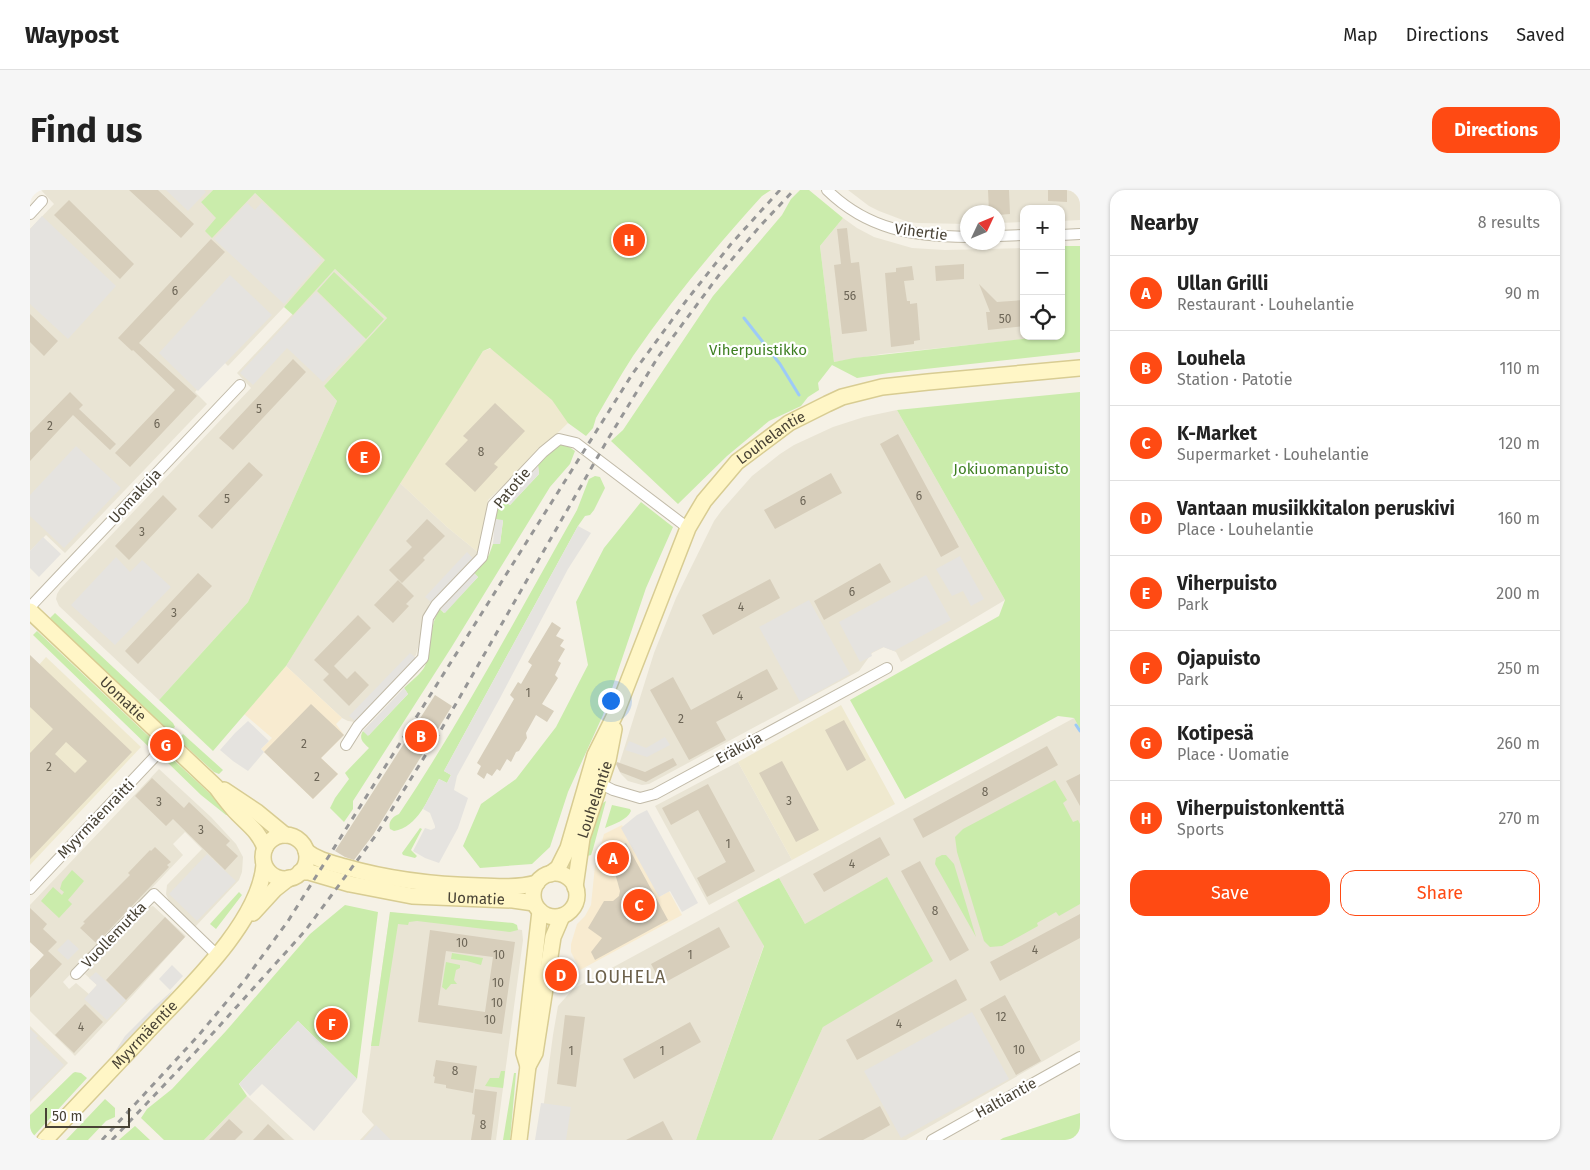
<!DOCTYPE html>
<meta charset="utf-8">
<style>
body{margin:0;font-family:"Fira Sans",sans-serif;background:#f6f6f6;color:#222}
.controls{position:absolute;right:15px;top:15px;display:grid;overflow:hidden;border-radius:10px;box-shadow:0 1px 4px #0004}
.controls button{width:45px;height:45px;display:grid;place-items:center;padding:0;border:0;border-bottom:1px solid #e0e0e0;background:#fff;color:#222;font:25px sans-serif}
.compass{position:absolute;left:930px;top:15px;width:45px;height:45px;border-radius:50%;background:#fff;box-shadow:0 1px 4px #0004;rotate:46deg}
.scale{position:absolute;left:15px;bottom:12px;width:85px;box-sizing:border-box;padding-left:5px;border:2px solid #484235;border-top:0;font-size:14px;line-height:18px;white-space:nowrap;color:#484235;-webkit-text-stroke:4px #fff;paint-order:stroke}
.you{position:absolute;left:580px;top:510px;width:18px;height:18px;margin:-12px;border:4px solid #fff;border-radius:50%;background:#1a73e8;box-shadow:0 0 0 8px #1a73e833}
.badge{display:grid;place-items:center;width:32px;height:32px;border-radius:50%;background:#ff4a13;color:#fff;font-size:16px;font-weight:700}
.pin{position:absolute;translate:-50% -50%;border:2px solid #fff;box-shadow:0 1px 5px #0006}
.list{margin:0;padding:0;list-style:none}
h2{display:flex;justify-content:space-between;align-items:center;height:65px;margin:0;padding:0 20px;font-size:21px}
h2 small{font-size:16px;font-weight:400;color:#767676}
.list li{display:grid;grid-template-columns:32px 1fr auto;gap:15px;align-items:center;box-sizing:border-box;height:75px;padding:0 20px;border-top:1px solid #e0e0e0}
.list b{display:block;font-size:19px;white-space:nowrap}
.list p{margin:0;font-size:16px;white-space:nowrap;color:#767676}
.list em{font-size:16px;font-style:normal;color:#767676}
.actions{display:flex;gap:10px;padding:15px 20px}
.actions a{flex:1;padding:11px 0;border:1px solid #ff4a13;border-radius:15px;text-align:center;font-size:18px;color:#ff4a13}
.actions .main{background:#ff4a13;color:#fff}
.icon{flex:none;width:28px;height:28px;fill:none;stroke:currentColor;stroke-width:2;stroke-linecap:round;stroke-linejoin:round}
.map{position:relative;flex:none;width:1050px;height:950px;overflow:hidden;border-radius:15px}
header{display:flex;align-items:center;gap:30px;box-sizing:border-box;height:70px;padding:0 25px;background:#fff;border-bottom:1px solid #e0e0e0}
header strong{font-size:24px}
nav{display:flex;gap:28px;margin-inline-start:auto;font-size:18px}
.intro{display:flex;align-items:center;justify-content:space-between;box-sizing:border-box;height:120px;padding:0 30px}
h1{margin:0;font-size:35px}
.button{padding:12px 22px;border-radius:15px;background:#ff4a13;color:#fff;font-size:18px;font-weight:700}
main{display:flex;gap:30px;padding:0 30px}
aside{flex:1;background:#fff;border-radius:15px;box-shadow:0 1px 4px #0004}
.map>svg:first-child{display:block}
.residential{fill:#e9e4d4}
.commercial{fill:#f8ebd0}
.education{fill:#efe9cf}
.green{fill:#caecab}
.parking{fill:#e5e3df}
.lines{fill:none;stroke-linecap:round;stroke-linejoin:round}
.stream{stroke:#9dcaf7;stroke-width:3}
.building{fill:#d7cebb;fill-rule:evenodd}
.street-casing{stroke:#c1baa8;stroke-width:12}
.secondary-casing{stroke:#d8cc92;stroke-width:18}
.street{stroke:#fff;stroke-width:10}
.secondary{stroke:#fff6c6;stroke-width:15}
.rail{stroke:#969696;stroke-width:3;stroke-dasharray:6 6;stroke-linecap:butt}
.labels{text-anchor:middle;dominant-baseline:central;stroke-width:4.5;stroke-linejoin:round;paint-order:stroke}
.number-label{font-size:12px;fill:#6c6556}
.street-label{font-size:15px;fill:#484235;stroke:#fff}
.park-label{font-size:15px;fill:#3e7f22;stroke:#fff}
.quarter-label{font-size:18px;letter-spacing:1px;fill:#6c614b;stroke:#fff}
</style>
<header>
<strong>Waypost</strong>
<nav><a>Map</a><a>Directions</a><a>Saved</a></nav>
</header>
<div class="intro"><h1>Find us</h1><a class="button">Directions</a></div>
<main>
<div class="map">
<svg width="1050" height="950" viewBox="0 0 1050 950">
<rect width="100%" height="100%" fill="#f5f1e6"/>
<path class="residential" d="M11,0H183L171,12L225,3L296,70L254,117L198,176L194,172L165,202L177,214L35,363L16,345L0,361V39L24,14Z
M818,0H1050V30L1031,31V19H994V32L968,33V22H938L937,34L888,33L878,32L849,21L839,16Z
M813,28L827,38L844,47L882,58L915,60L994,58V146H1028L852,164L804,172L790,56Z
M305,79L357,128L294,196L307,211L218,412L129,510L29,416L26,409L27,404L30,399L221,198L207,183Z
M867,220L975,410L871,472L866,462L854,457L842,463L829,481L619,594L612,595L598,591L591,584L588,578L624,463L646,408L684,331L692,320L722,286L750,264L764,255L803,237L834,227Z
M369,292L417,337L449,363L399,414L386,465L325,532L318,531L312,528L256,476Z
M1044,528L1050,539V850L876,950H742L793,837L775,734L749,688Z
M708,572L762,670L679,715L625,616Z
M129,579L181,627L206,654L213,667L212,682L209,690L165,737L139,711L136,704L137,695L172,659L155,642L143,654L153,665L33,792L39,799L46,793L59,804L67,795L55,784L117,718L123,716L156,746L103,805L45,866L0,821V780L14,765L0,752V715Z
M707,710L734,755L666,950H509L523,845L528,816L543,799Z
M360,722L492,740L493,750L466,950H330L344,935L332,922Z
M0,836L38,873L0,912Z
M217,906L264,950H174Z"/>
<path class="commercial" d="M256,476L312,528L306,534L314,545L291,568L308,584L283,609L231,559L242,548L214,524Z
M592,635L631,706L639,701L652,725L550,780L541,762V754L547,734L555,726L561,715L565,676L574,644Z"/>
<path class="education" d="M463,158L527,193L538,233L458,310L449,363L417,337L369,292L453,161Z
M16,467L111,557L0,675V485Z
M811,515L865,614L762,670L708,572Z"/>
<path class="green" d="M183,0H741L732,6C686,57 642,109 603,166C590,186 578,207 566,228L563,238L556,246L538,233L522,210L460,158L453,161L256,476L183,561L129,510L218,412L307,211L294,196L357,128L305,79L263,125L254,117L295,70L225,3L182,48L175,41L186,28L171,12Z
M770,0H779L813,28L790,56L804,172L824,168L1018,146H1031V56H1050V162L859,183L827,188L802,175L788,193L789,200L778,207L771,216L739,231L697,266L648,314L581,251L593,240L683,106L752,25L761,9Z
M304,82L354,129L336,149L287,101Z
M1050,202V539L1044,528L1028,526L875,609L820,510L969,426L975,410L867,220Z
M529,254H535L545,261L540,274L520,297L421,458L323,611V619L314,632L300,618L305,608L319,589L315,583L339,558C334,553 328,549 333,541L339,545L378,504L374,498C380,492 391,484 395,476C403,458 398,436 410,419L414,423L448,387L443,382L459,365L463,354H470L473,331L465,329L466,320L474,311L480,315L509,284L508,275Z
M565,286L570,287L575,298L564,320L560,325L555,326L548,336L414,581L421,585L417,593L409,589C398,609 388,637 364,641L360,639C358,632 362,627 369,624C434,527 489,422 547,320L559,289Z
M611,312L643,337L616,398L573,525L538,602L520,657L502,674L450,678L433,656L451,614L486,589L526,537L558,475L546,412L574,358Z
M25,423L143,533L145,537L140,541L135,537C97,501 57,466 20,428Z
M7,441L129,556L125,560L121,559L3,445Z
M153,544L193,580L189,584L184,582L148,549Z
M135,562L202,624L201,626L196,625L171,605L136,571L133,567Z
M1025,590L1037,610L1033,613L1043,632L1048,630L1050,634V714L1029,726L1026,722L1007,733L1008,736L972,756L960,757L954,751L927,662L925,647L933,639Z
M576,611L563,659L561,665L557,666C559,648 557,621 576,611Z
M582,615L600,619L601,621C597,630 584,634 575,638Z
M390,638L392,639L381,660L387,666L385,668L373,665L372,663Z
M912,665H916L924,674L946,747L905,674L906,668Z
M42,680L54,691L38,710L42,714L29,728L11,711L23,697L32,705L34,702L30,699L32,692Z
M857,687L903,771L793,837L742,950H666L734,756L707,710L749,688L775,734Z
M209,702L212,705L186,739L180,734Z
M315,715L348,722L327,889L268,831L209,894L217,906L174,950H134L111,928L117,919L142,899L196,841L280,744Z
M360,722L483,733L487,735L488,740L480,742L387,731L379,732L378,735L368,734L349,856H341Z
M422,763L453,768L451,775L437,771L421,769Z
M416,772L430,775V778L426,780L424,790L427,794H421L416,800L412,797Z
M471,881H475L473,898L455,896L460,888H469Z
M45,882L51,883L57,888L0,950V925L43,883Z
M484,883H486L480,950H473Z
M75,909L85,918V927L76,931L58,950H36Z
M1050,923V950H970L973,948Z
M105,936L120,950H89L90,949Z"/>
<path class="parking" d="M136,0H174L176,2L158,21Z
M232,12L292,70L254,114L184,49L217,13L225,20Z
M12,26L86,96L38,149L0,114V39Z
M200,85L242,125L168,201L129,163Z
M286,102L335,149L293,192L257,158L223,195L210,183Z
M46,256L91,298L34,358L0,326V305Z
M508,275L509,284L480,315L474,311Z
M465,329L473,330L470,354H463Z
M548,336L561,343L538,379L470,508L427,586L424,600L438,608L428,638L409,673L395,668L383,661L395,638L401,640L405,638V636L400,623L393,619L409,589L417,593L421,585L414,581Z
M13,347L31,364L9,387L0,378V361Z
M437,362L443,368L401,412L395,407Z
M930,366L954,409L941,416L933,401L922,406L906,379Z
M86,367L100,382L112,370L141,397L85,455L41,415Z
M443,382L448,387L415,423L410,419Z
M896,385L921,430L864,461L853,457L841,463L842,466L830,472L809,432Z
M779,410L820,484L770,512L729,437Z
M380,463L386,468L326,532L319,526Z
M374,498L378,504L338,546L333,541Z
M218,531L239,551L231,559L234,562L218,581L203,571L190,560L205,543Z
M635,547L640,555L617,567L595,560L599,551L616,558Z
M617,620L668,713L652,722L640,701L629,707L591,638L607,625Z
M177,664L206,691L167,731L139,704Z
M38,749L49,759L38,770L27,760Z
M142,775L153,786L140,800L129,789Z
M66,782L96,810L77,830L54,809L67,795L59,788Z
M143,800L127,821L100,849L84,863L95,846L125,816Z
M942,822L979,889L871,948L834,881Z
M268,831L327,889L284,941L232,894L220,906L209,894Z
M0,839L8,846L6,848L34,875L0,910Z
M511,913L541,917L536,950H505Z
M346,935L361,950H333Z"/>
<g class="lines">
<path class="stream" d="M714,128L750,174L769,205
M1046,535L1050,541"/>
</g>
<path class="building" d="M99,0H128L164,34L151,48Z
M958,0H979L980,24L968,25V22H959Z
M1018,0H1037V12L1018,11Z
M39,10L104,74L90,89L24,25Z
M817,38L821,73L829,72L837,141L812,144L804,75L811,74L807,39Z
M181,49L195,62L109,153L167,206L100,277L85,263L145,200L103,160L102,161L88,148Z
M934,74V89L906,91L905,76Z
M882,76L884,90L874,91L877,111H880V114L887,113L890,150L884,151V154L861,157L855,83L866,82V78Z
M949,94L967,112L994,110V136L958,140L956,122H960Z
M0,124L28,151L14,166L0,152Z
M263,169L276,182L203,260L189,248Z
M40,202L53,215L49,219L86,254L80,260L43,225L0,271V243Z
M465,213L495,241L464,274L468,277L445,302L415,274L438,250L433,246Z
M868,244L929,357L911,367L850,254Z
M219,272L233,285L182,339L168,326Z
M801,283L812,303L745,339L734,320Z
M133,305L147,319L99,370L85,356Z
M397,329L415,346L393,368L395,370L372,393L359,380L382,357L376,351Z
M850,373L861,392L794,430L784,411Z
M168,383L182,396L108,474L95,461Z
M740,389L750,408L683,445L672,425Z
M368,390L384,406L376,414L379,416L363,433L344,415Z
M328,425L341,438L304,476L317,489L325,481L339,495L319,516L293,490L299,484L284,470Z
M522,432L531,438L526,446L534,450L530,456L535,459L528,471L531,473L525,485L528,488L512,514L524,521L517,532L506,525L496,543L497,548L489,561L486,562L481,572L477,569L470,581L467,579L462,586L457,583L454,589L447,584L451,576L447,573L484,509L480,505L488,492L491,494L502,475L498,472Z
M0,465L102,562L0,669V563L23,539L0,517ZM36,552L57,571L45,583L25,564Z
M737,479L748,499L686,532L696,550L659,570L620,500L643,487L661,520Z
M405,505L422,516L343,645L324,670L315,667L305,661Z
M281,514L314,545L291,568L308,584L283,609L234,562Z
M814,530L836,570L817,581L795,540Z
M1017,556L1028,575L893,648L883,629Z
M643,568L647,575L616,592L590,582L586,574L587,572L615,582Z
M752,571L789,640L766,652L729,583Z
M1050,584V616L1036,591Z
M122,588L154,618L159,612L200,651L196,655L208,666L195,680L143,629L136,636L105,606Z
M678,594L725,681L677,707L667,688L696,672L668,620L641,635L632,618Z
M850,647L860,665L794,702L783,684Z
M596,653L638,730L565,770L561,762L572,748L558,738L574,711H583L589,706L590,701L579,662Z
M125,657L141,672L137,675L139,677L67,753L65,752L50,738L55,733L53,732L100,685L98,683L120,660L121,661Z
M890,671L939,760L920,771L871,681Z
M0,718L17,734L13,739L27,752L18,761L32,774L0,808V780L14,765L0,752Z
M1050,724V748L970,791L960,772Z
M135,727L155,747L96,810L76,790Z
M689,737L700,757L632,794L621,774Z
M400,740L485,752L472,844L388,832ZM416,761L463,767L455,822L408,815Z
M926,789L937,810L827,870L816,850Z
M975,805L1011,871L986,885L950,819Z
M55,814L73,832L44,863L25,845Z
M535,825L555,827L546,897L527,894Z
M660,832L671,852L604,889L593,869Z
M406,870L447,876L443,903L416,898V895L404,893L405,887L403,886Z
M445,899L467,902L461,950H441L445,925L442,924Z
M850,916L860,935L846,943L833,950H788Z
M199,929L213,942L205,950H179Z
M633,931L643,950H596Z
M238,934L255,950H223Z"/>
<g class="lines">
<defs>
<path id="street" d="M797,0C838,40 882,46 938,47
M0,24L12,11
M1031,45L1050,44
M968,46L994,45
M0,417L210,195
M316,555L328,536L393,468L398,428L406,415L452,367L463,315L513,262L529,249L546,253L658,338
M565,591L583,600L610,608L625,604L857,478
M0,699L132,559
M46,784L124,704L187,765
M902,950L1050,867"/>
<g id="secondary">
<path id="s1" d="M0,421L186,597C193,606 200,616 208,624C220,636 229,642 235,658"/>
<path d="M194,600L227,622L255,645"/>
<circle cx="255" cy="667" r="22"/>
<path d="M276,661C287,670 301,673 315,677C360,690 403,695 450,696C469,697 488,698 507,693"/>
<path id="s2" d="M270,682H279L320,694L382,706L483,710L504,713"/>
<circle cx="525" cy="705" r="22"/>
<path id="s3" d="M520,684L528,678L538,658L565,565L586,523L658,338L674,311L707,272L759,233L797,214L812,207L852,197L898,192L1050,178"/>
<path id="s4" d="M545,697L552,648L578,570L584,539"/>
<path d="M223,723L245,699L259,688"/>
<path d="M498,876L494,863L510,721"/>
<path id="s5" d="M15,950C48,915 81,880 114,845C153,803 229,734 234,675"/>
<path d="M489,950L498,876L505,863L523,747L532,726"/>
</g>
</defs>
<use href="#street" class="street-casing"/>
<use href="#secondary" class="secondary-casing"/>
<use href="#street" class="street"/>
<use href="#secondary" class="secondary"/>
<path class="rail" d="M72,950L168,846L214,791L258,731L603,183L656,111L701,54L750,0
M82,950L174,853L275,741L346,645L408,545L578,249L628,167L692,81L731,35L764,0"/>
</g>
<g class="labels">
<g class="number-label">
<text x="145" y="101">6</text>
<text x="820" y="106">56</text>
<text x="975" y="129">50</text>
<text x="229" y="219">5</text>
<text x="127" y="234">6</text>
<text x="20" y="236">2</text>
<text x="451" y="262">8</text>
<text x="889" y="306">6</text>
<text x="197" y="309">5</text>
<text x="773" y="311">6</text>
<text x="112" y="342">3</text>
<text x="822" y="402">6</text>
<text x="711" y="417">4</text>
<text x="144" y="423">3</text>
<text x="498" y="503">1</text>
<text x="710" y="506">4</text>
<text x="651" y="529">2</text>
<text x="274" y="554">2</text>
<text x="19" y="577">2</text>
<text x="287" y="587">2</text>
<text x="955" y="602">8</text>
<text x="759" y="611">3</text>
<text x="129" y="612">3</text>
<text x="171" y="640">3</text>
<text x="698" y="654">1</text>
<text x="822" y="674">4</text>
<text x="905" y="721">8</text>
<text x="432" y="753">10</text>
<text x="1005" y="760">4</text>
<text x="469" y="765">10</text>
<text x="660" y="765">1</text>
<text x="468" y="793">10</text>
<text x="467" y="813">10</text>
<text x="971" y="827">12</text>
<text x="460" y="830">10</text>
<text x="869" y="834">4</text>
<text x="51" y="837">4</text>
<text x="989" y="860">10</text>
<text x="541" y="861">1</text>
<text x="632" y="861">1</text>
<text x="425" y="881">8</text>
<text x="453" y="935">8</text>
</g>
<g class="street-label">
<text transform="translate(891 42) rotate(7)">Vihertie</text>
<text stroke="none"><textPath href="#s3" startOffset="499">Louhelantie</textPath></text>
<text transform="translate(482 298) rotate(-50)">Patotie</text>
<text transform="translate(105 306) rotate(-47)">Uomakuja</text>
<text stroke="none"><textPath href="#s1" startOffset="128">Uomatie</textPath></text>
<text transform="translate(709 558) rotate(-28)">Eräkuja</text>
<text stroke="none"><textPath href="#s4" startOffset="90">Louhelantie</textPath></text>
<text transform="translate(66 629) rotate(-46)">Myyrmäenraitti</text>
<text stroke="none"><textPath href="#s2" startOffset="179">Uomatie</textPath></text>
<text transform="translate(84 745) rotate(-46)">Vuollemutka</text>
<text stroke="none"><textPath href="#s5" startOffset="145">Myyrmäentie</textPath></text>
<text transform="translate(976 908) rotate(-29)">Haltiantie</text>
</g>
<g class="park-label">
<text x="728" y="160">Viherpuistikko</text>
<text x="981" y="279">Jokiuomanpuisto</text>
</g>
<g class="quarter-label">
<text x="596" y="787">LOUHELA</text>
</g>
</g>
</svg>
<div class="controls">
<button>+</button>
<button>−</button>
<button><svg class="icon" aria-label="locate" viewBox="0 0 24 24"><circle cx="12" cy="12" r="6"/><path d="M12 2v4M12 18v4M2 12h4M18 12h4"/></svg></button>
</div>
<svg class="compass" viewBox="-18 -18 36 36"><path d="M0-13l5 13h-10z" fill="#e53935"/><path d="M0 13l5-13h-10z" fill="#767676"/></svg>
<div class="scale">50 m</div>
<div class="you"></div>
<div class="pin badge" style="left:583px;top:668px">A</div>
<div class="pin badge" style="left:391px;top:546px">B</div>
<div class="pin badge" style="left:609px;top:715px">C</div>
<div class="pin badge" style="left:531px;top:785px">D</div>
<div class="pin badge" style="left:334px;top:267px">E</div>
<div class="pin badge" style="left:302px;top:834px">F</div>
<div class="pin badge" style="left:136px;top:555px">G</div>
<div class="pin badge" style="left:599px;top:50px">H</div>
</div>
<aside>
<h2>Nearby<small>8 results</small></h2>
<ul class="list">
<li><span class="badge">A</span><div><b>Ullan Grilli</b><p>Restaurant · Louhelantie</p></div><em>90 m</em></li>
<li><span class="badge">B</span><div><b>Louhela</b><p>Station · Patotie</p></div><em>110 m</em></li>
<li><span class="badge">C</span><div><b>K-Market</b><p>Supermarket · Louhelantie</p></div><em>120 m</em></li>
<li><span class="badge">D</span><div><b>Vantaan musiikkitalon peruskivi</b><p>Place · Louhelantie</p></div><em>160 m</em></li>
<li><span class="badge">E</span><div><b>Viherpuisto</b><p>Park</p></div><em>200 m</em></li>
<li><span class="badge">F</span><div><b>Ojapuisto</b><p>Park</p></div><em>250 m</em></li>
<li><span class="badge">G</span><div><b>Kotipesä</b><p>Place · Uomatie</p></div><em>260 m</em></li>
<li><span class="badge">H</span><div><b>Viherpuistonkenttä</b><p>Sports</p></div><em>270 m</em></li>
</ul>
<div class="actions"><a class="main">Save</a><a>Share</a></div>
</aside>
</main>
